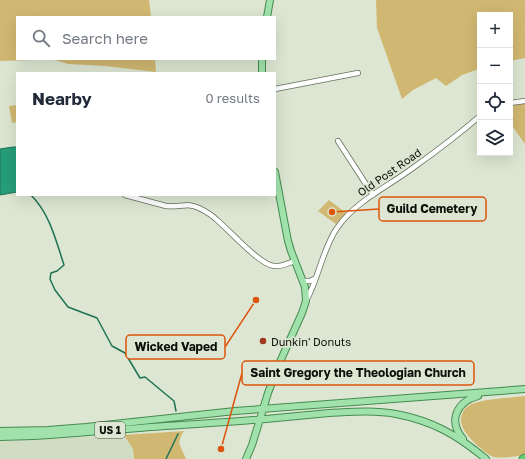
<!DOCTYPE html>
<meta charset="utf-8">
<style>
body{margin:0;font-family:"Golos Text",sans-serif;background:#f2f2f3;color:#1f2937}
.controls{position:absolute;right:12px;top:12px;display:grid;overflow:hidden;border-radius:0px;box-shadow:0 4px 16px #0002}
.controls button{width:36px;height:36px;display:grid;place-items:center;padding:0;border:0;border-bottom:1px solid #e0e1e3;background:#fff;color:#1f2937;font:20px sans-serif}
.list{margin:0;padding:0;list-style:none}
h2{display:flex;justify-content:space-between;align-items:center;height:52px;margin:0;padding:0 16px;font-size:17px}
h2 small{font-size:13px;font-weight:400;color:#747a83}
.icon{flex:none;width:22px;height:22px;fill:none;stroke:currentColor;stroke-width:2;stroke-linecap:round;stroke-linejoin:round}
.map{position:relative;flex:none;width:525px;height:459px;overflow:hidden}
.search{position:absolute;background:#fff;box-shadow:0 4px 16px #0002;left:16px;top:16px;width:260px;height:44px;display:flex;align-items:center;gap:10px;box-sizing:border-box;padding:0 14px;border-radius:0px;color:#747a83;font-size:15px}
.panel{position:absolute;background:#fff;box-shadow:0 4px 16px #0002;left:16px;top:72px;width:260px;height:124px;border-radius:0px}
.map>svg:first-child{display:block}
.built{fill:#d0ddc2}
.green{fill:#d1b872}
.water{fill:#269e77;stroke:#1e7356}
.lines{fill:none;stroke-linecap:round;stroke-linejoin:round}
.stream{stroke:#1e7356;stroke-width:1.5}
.minor-casing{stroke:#666f5d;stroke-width:6}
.major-casing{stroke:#458b4f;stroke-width:8}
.highway-casing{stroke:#458b4f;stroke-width:9}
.minor{stroke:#fff;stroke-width:4.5}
.major{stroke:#a1e2ac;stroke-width:6}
.highway{stroke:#63ce75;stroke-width:7}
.poi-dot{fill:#a0371e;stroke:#dce6d2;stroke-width:1.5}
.labels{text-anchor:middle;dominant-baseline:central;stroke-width:3.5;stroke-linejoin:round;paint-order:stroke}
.shield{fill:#dce6d2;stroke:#4a5045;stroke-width:1}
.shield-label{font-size:10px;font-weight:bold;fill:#0c0f08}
.street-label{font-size:11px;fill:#0c0f08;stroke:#dce6d2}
.poi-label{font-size:11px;fill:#0c0f08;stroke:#dce6d2;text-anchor:start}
.leader{fill:none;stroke:#dd550c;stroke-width:1.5}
.callout-dot{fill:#dd550c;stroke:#dce6d2;stroke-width:1.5}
.callout{fill:#dce6d2;stroke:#dd550c;stroke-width:1.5}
.callout-label{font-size:12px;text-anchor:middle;font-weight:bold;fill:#0c0f08}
</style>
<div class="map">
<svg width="525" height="459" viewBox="0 0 525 459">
<rect width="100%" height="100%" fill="#dce6d2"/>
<path class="built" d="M124,435L133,449L134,459H0V441H17Z"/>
<path class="green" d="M0,0H149L151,17H17V59H35L34,60L0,61Z
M376,0H525V58L510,61V15H480V72L479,69L462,75L446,86L436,78L413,90L402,99L377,28Z
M51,59H155L156,72L105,66L68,64Z
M525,101V144L510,123V104Z
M17,105V122L12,123L9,106Z
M329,200L346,213L336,224L318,211Z
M525,396V455C515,456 504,459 494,457C486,455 466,436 463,428C459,421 461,411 468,406C478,399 511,398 525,396Z
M184,431L181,436L179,443L186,459H134L133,449L124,435Z"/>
<path class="water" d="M13,147H17V192L0,195V149Z"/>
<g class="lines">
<path class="stream" d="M31,195C50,214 56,241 64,265L57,271L51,273L50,279L55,290L68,307L97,318L112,346L125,353L140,378L145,377L174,401L176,411
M166,459L178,434"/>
<defs>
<path id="minor" d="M275,89L358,73
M510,103L525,101
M338,141L373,195
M125,195L166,206C179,208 186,202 199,208C205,211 212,215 217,220C229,230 260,265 274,266C281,267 288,263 295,261
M302,281H310L316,278
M306,301C319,278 322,250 337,228C355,202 385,188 410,170C434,153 458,135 480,116"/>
<path id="major" d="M267,17L270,0
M262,73V59
M0,431L48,430L86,427L235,411L525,389
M0,437C42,437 85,432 127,429C173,425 220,423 266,419C287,417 308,415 329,413C351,412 373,410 396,414C433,421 457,435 486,459
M463,439C448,421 456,402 478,396
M246,459L252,445L268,393L279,364L302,313L306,301L305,287L291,251L288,241L275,172"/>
<path id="highway" d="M523,459L525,458"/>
</defs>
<use href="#minor" class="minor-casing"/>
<use href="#major" class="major-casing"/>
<use href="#highway" class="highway-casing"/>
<use href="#minor" class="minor"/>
<use href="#major" class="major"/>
<use href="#highway" class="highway"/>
</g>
<circle class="poi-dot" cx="263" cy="341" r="4"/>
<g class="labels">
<rect class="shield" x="95" y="422" width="30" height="16" rx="3"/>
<g class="shield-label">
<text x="110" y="430">US 1</text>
</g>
<g class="street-label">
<text transform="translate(389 172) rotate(-35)">Old Post Road</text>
</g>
<g class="poi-label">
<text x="271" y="341">Dunkin' Donuts</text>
</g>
</g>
<path class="leader" d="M332 212L379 209M256 300L225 347M221 449L242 373"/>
<g class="callout-dot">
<circle cx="332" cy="212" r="4"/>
<circle cx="256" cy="300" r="4"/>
<circle cx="221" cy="449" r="4"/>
</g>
<g class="callout">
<rect x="379" y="197" width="107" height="24" rx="4"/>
<rect x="126" y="335" width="99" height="24" rx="4"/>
<rect x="242" y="361" width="232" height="24" rx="4"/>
</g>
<g class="callout-label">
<text x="432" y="213">Guild Cemetery</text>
<text x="176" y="351">Wicked Vaped</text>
<text x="358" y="377">Saint Gregory the Theologian Church</text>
</g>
</svg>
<div class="controls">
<button>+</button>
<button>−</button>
<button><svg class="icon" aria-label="locate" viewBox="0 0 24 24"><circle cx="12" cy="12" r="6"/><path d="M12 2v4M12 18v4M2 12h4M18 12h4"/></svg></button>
<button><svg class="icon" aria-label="layers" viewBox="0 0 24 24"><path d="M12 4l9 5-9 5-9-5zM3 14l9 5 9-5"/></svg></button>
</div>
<div class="search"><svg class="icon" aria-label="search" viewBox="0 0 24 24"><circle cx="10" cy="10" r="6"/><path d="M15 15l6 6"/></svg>Search here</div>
<section class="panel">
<h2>Nearby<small>0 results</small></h2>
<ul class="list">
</ul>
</section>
</div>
